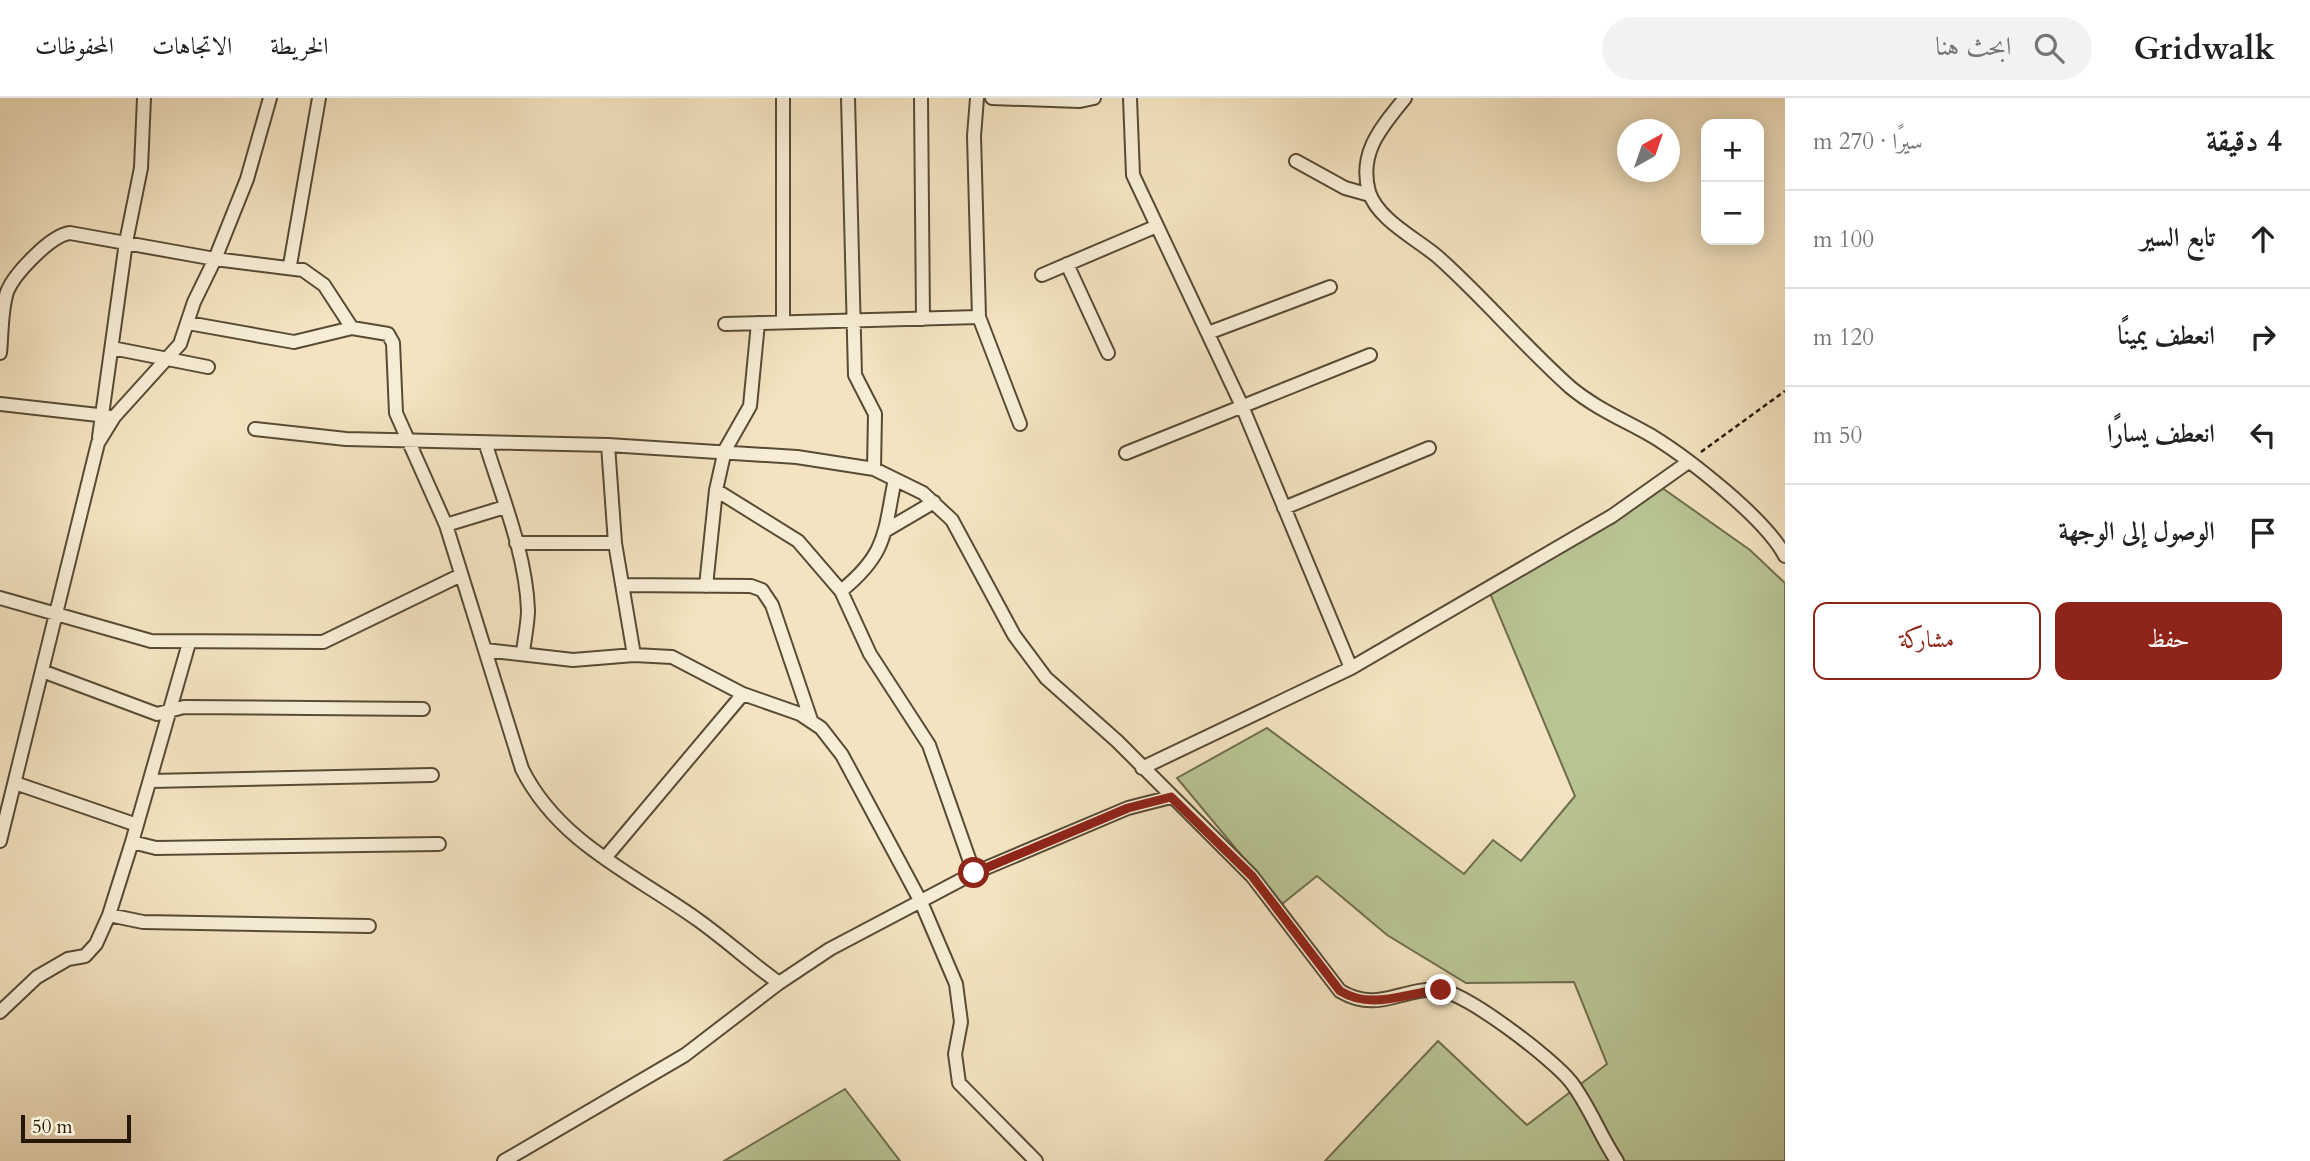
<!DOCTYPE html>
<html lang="ar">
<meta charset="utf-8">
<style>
body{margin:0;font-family:Cardo,Amiri,serif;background:#f2f2f2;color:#222;direction:rtl}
.controls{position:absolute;right:21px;top:21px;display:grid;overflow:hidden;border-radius:14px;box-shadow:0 4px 18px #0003}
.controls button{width:63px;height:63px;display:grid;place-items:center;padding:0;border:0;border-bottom:2px solid #e0e0e0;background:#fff;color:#222;font:35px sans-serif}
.compass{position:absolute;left:1617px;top:21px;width:63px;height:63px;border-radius:50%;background:#fff;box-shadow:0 4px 18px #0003;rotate:40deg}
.scale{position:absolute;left:21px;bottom:18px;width:110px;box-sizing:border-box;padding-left:7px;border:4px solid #251807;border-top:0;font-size:19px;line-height:24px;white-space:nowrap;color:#251807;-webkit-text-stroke:5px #f7edd6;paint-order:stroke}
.stop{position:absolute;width:21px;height:21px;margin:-16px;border:5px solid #8f2418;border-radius:50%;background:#fff}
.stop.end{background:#8f2418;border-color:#fff;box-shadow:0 2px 7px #0008}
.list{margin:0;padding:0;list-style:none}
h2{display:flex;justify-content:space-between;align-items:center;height:91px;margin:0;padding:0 28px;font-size:30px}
h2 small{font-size:23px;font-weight:400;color:#767676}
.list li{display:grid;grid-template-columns:46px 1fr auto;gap:21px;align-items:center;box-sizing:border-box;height:98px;padding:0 28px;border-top:2px solid #e0e0e0}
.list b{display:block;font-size:26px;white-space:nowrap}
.list em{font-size:23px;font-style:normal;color:#767676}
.actions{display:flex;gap:14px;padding:21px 28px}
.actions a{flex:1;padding:16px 0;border:2px solid #8f2418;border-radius:14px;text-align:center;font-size:24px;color:#8f2418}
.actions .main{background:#8f2418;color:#fff}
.icon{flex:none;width:38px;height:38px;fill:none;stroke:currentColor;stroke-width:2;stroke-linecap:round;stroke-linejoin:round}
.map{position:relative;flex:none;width:1785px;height:1063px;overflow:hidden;direction:ltr}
header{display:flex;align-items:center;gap:42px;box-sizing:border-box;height:98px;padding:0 35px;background:#fff;border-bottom:2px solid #e0e0e0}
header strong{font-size:33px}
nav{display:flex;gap:38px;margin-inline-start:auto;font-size:24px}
.search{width:490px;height:63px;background:#f2f2f2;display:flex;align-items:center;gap:18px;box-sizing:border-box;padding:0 24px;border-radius:38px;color:#767676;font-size:26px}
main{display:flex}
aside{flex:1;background:#fff}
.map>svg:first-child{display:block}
.green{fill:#b9c493;stroke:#6f6e4d;stroke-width:2}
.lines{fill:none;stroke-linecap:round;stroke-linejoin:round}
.street-casing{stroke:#584b35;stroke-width:16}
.path{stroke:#251807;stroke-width:2.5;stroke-dasharray:5 3.5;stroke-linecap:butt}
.street{stroke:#f7edd6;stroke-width:12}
.route{stroke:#8f2418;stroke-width:9}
</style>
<header>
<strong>Gridwalk</strong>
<div class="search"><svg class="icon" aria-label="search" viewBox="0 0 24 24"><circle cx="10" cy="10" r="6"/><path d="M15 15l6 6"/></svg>ابحث هنا</div>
<nav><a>الخريطة</a><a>الاتجاهات</a><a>المحفوظات</a></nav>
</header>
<main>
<aside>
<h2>4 دقيقة<small>سيرًا · 270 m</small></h2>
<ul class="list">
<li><svg class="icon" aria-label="ahead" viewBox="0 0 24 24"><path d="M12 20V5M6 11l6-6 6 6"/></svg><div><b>تابع السير</b></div><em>100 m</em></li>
<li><svg class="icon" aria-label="right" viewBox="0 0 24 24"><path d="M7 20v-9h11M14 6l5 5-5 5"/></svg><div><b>انعطف يمينًا</b></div><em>120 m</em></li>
<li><svg class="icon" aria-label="left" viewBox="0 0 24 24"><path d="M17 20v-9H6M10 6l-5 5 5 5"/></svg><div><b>انعطف يسارًا</b></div><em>50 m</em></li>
<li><svg class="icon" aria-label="arrive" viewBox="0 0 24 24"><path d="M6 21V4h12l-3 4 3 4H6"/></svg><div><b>الوصول إلى الوجهة</b></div></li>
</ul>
<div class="actions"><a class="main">حفظ</a><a>مشاركة</a></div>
</aside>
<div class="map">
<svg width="1785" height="1063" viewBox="0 0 1785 1063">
<rect width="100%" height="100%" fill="#f3e3c0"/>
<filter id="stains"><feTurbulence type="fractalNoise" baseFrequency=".00286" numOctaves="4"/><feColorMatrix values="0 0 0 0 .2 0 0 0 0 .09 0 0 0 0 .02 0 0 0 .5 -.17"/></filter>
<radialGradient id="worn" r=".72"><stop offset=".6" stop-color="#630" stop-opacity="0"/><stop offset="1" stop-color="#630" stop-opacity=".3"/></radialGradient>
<path class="green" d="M1658,387L1750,452L1785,485V1063H1325L1438,943L1527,1027L1607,966L1574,884L1466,885L1387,837L1317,778L1282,806L1177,680L1267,630L1464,776L1493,742L1521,763L1575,698L1489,493Z
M845,991L900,1063H724Z"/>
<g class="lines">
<defs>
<path id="street" d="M848,0L855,277L875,316L874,371
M921,0L923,221
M977,0L974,38L979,219L1020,326
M992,0L1080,3L1094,0
M1130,0L1133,77L1242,308L1351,570
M1405,0C1382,29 1358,54 1369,94C1378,122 1417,141 1438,159C1484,200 1524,248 1570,289C1595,310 1624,322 1652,338C1688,360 1766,421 1785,458
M1296,63L1345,90L1370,97
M1067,166L1108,255
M290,167L319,0
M1042,177L1157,128
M783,224V0
M188,225L294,244L352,230
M725,226L979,219
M1208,235L1330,189
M112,250L208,269
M0,255C2,236 1,213 7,194C14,176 51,137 70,135L215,161L303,172L324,187L352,230L388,236L393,245L396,315L446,427L522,671C559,745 634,776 698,822C726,842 751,865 779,885
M0,306L107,318
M255,331L346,341L608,347L797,359L874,371L923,395L952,422L1014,537L1046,580L1117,643L1252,778L1340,893C1379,916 1401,889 1439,892C1466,894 1554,962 1571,984C1590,1009 1600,1038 1617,1063
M99,339L126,144L141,70L144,0
M486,347C502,399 526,456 528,512C528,526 524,542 523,556
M608,347L615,445L634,557
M1126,355L1370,257
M716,392L798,443L841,493L870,556L929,647L974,775
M1284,410L1429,350
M446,427L505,409
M888,431L934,404
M516,445H615
M622,487L751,488L762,492L772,507L811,622
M706,488L716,392L725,352L750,308L758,225
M841,493C888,455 884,434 895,381
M0,500L151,543L323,544L461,477
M485,552L573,562L634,557L672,559L743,596L800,616L821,630L842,657L921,804L956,886L961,924L955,956L959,985L1036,1063
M42,573L157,616L184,609L423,611
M1142,670L1351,570L1612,418L1687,365
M150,683L432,677
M15,685L137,727
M0,743L98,345L114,319L180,246L194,204L215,161L247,81L270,0
M132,744L156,750L439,746
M605,760L743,596
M109,817L143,824L369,828
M0,914L37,879L68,861L85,858L96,846L109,817L132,744L189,545
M504,1063L685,957L779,885L830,851L974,775L1128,710L1171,699"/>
</defs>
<use href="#street" class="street-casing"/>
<path class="path" d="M1701,354L1785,293"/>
<use href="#street" class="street"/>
</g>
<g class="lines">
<path class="route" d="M974,775L1128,710L1171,699L1252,778L1340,893C1373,913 1406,894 1441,892"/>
</g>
<rect width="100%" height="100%" filter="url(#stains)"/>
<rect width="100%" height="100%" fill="url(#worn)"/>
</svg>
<div class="controls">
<button>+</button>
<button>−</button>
</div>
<svg class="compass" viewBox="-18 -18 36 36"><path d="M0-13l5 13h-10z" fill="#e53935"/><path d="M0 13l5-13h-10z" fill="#767676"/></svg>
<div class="scale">50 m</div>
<div class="stop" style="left:974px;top:775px"></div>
<div class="stop end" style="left:1441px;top:892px"></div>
</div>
</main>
